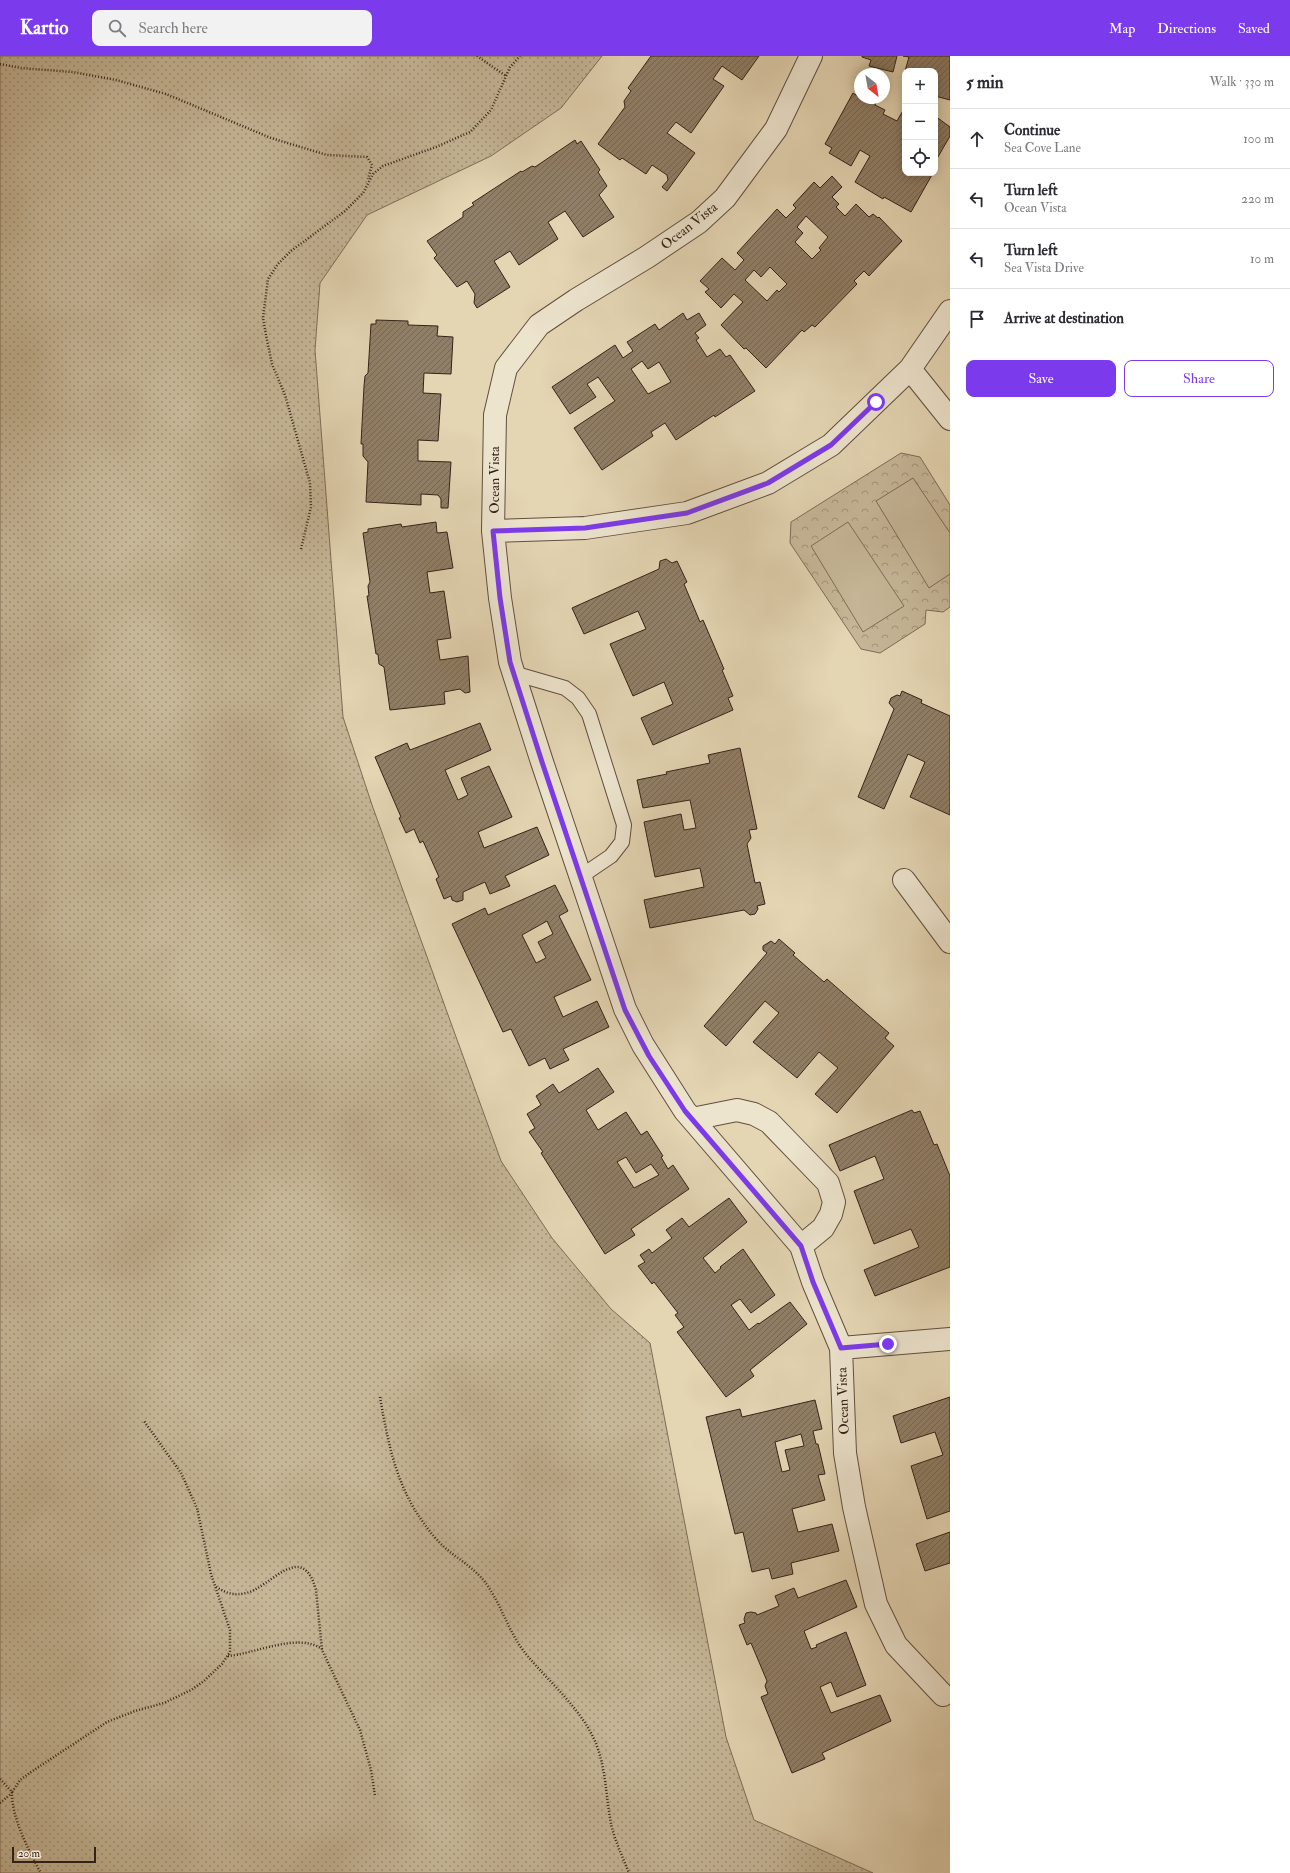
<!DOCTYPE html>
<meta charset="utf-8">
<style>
body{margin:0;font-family:"IM FELL Double Pica",serif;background:#f2f2f3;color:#2b2b33}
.controls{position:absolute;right:12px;top:12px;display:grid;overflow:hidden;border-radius:8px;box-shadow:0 2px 10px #0003}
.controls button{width:36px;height:36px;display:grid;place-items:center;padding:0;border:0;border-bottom:1px solid #e1e1e2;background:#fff;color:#2b2b33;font:20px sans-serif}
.compass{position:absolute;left:854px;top:12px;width:36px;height:36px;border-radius:50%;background:#fff;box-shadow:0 2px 10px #0003;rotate:149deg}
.scale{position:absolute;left:12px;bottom:10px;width:84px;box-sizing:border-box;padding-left:4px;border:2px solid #352217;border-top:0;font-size:11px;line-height:14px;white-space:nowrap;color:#352217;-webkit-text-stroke:3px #ede4ce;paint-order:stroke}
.stop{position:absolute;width:12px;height:12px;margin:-9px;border:3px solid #7c3aed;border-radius:50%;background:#fff}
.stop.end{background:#7c3aed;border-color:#fff;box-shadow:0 1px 4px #0008}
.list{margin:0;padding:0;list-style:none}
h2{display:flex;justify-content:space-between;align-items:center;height:52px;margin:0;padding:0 16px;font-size:17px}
h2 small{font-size:13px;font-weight:400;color:#7c7c81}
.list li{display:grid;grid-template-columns:26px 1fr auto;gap:12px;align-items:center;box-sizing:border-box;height:60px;padding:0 16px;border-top:1px solid #e1e1e2}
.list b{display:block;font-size:15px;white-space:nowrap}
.list p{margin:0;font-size:13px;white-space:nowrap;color:#7c7c81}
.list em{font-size:13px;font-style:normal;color:#7c7c81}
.actions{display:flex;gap:8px;padding:12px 16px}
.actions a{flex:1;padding:9px 0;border:1px solid #7c3aed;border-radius:8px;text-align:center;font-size:14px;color:#7c3aed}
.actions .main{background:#7c3aed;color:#fff}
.icon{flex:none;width:22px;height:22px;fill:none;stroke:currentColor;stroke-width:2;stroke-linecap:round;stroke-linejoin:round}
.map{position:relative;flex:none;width:950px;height:1817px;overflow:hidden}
header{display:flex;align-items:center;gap:24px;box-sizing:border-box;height:56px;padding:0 20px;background:#7c3aed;color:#fff}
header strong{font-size:19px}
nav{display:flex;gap:22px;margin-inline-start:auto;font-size:14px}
.search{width:280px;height:36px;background:#f2f2f3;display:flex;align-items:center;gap:10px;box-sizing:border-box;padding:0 14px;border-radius:8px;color:#7c7c81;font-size:15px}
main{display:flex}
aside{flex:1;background:#fff}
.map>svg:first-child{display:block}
.grass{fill:url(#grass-dots);stroke:#7e6c58}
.park{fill:url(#park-crowns);stroke:#7e6c58}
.pitch{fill:#c6b798;stroke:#7e6c58}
.building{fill:url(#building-hatch);stroke:#352217;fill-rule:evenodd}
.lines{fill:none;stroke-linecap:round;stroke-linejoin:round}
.lane-casing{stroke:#614f3e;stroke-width:16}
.street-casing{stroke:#614f3e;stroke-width:24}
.path{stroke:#352217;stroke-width:2.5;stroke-dasharray:1 2;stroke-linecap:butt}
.lane{stroke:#ede4ce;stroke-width:14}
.street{stroke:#ede4ce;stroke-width:22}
.route{stroke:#7c3aed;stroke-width:5}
.labels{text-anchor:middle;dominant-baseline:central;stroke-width:3;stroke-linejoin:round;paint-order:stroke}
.street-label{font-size:14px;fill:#352217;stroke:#ede4ce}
</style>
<header>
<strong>Kartio</strong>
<div class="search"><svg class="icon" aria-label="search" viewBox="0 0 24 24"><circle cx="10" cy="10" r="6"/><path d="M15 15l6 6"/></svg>Search here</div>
<nav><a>Map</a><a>Directions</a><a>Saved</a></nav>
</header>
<main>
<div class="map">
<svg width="950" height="1817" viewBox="0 0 950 1817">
<defs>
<pattern id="grass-dots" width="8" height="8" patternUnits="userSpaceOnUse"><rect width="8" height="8" fill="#c6b798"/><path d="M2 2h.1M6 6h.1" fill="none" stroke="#a2947b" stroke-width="1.8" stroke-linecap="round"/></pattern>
<pattern id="park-crowns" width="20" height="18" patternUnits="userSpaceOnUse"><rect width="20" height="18" fill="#c6b798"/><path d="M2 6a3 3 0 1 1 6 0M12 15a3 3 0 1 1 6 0" fill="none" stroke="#a2947b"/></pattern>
<pattern id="building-hatch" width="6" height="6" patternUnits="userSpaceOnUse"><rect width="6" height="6" fill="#907f68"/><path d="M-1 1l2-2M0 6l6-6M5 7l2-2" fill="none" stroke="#766855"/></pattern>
</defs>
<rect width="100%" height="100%" fill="#e4d5b3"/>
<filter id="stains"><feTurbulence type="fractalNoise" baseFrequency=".005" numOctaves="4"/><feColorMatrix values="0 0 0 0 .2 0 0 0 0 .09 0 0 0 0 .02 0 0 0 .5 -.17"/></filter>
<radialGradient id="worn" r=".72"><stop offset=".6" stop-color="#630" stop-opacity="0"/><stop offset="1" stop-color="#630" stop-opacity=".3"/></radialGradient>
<path class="grass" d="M0,0H602L561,52L491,100L367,159L320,227L315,294L343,661L372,749L501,1105L552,1182L611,1253L650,1287L726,1681L754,1764L873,1817H0Z"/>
<path class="park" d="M901,397L920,401L950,449V551L943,556L926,554L925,568L880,597L861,593L790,487L791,466Z"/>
<path class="pitch" d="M913,422L950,477V518L929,532L876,445Z
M848,466L904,550L863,576L811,490Z"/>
<path class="building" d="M651,0H759L742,24L722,10L713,23L724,30L691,77L676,66L667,77L695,97L667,135L662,131L668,124L667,119L652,109L646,118L622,102L620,104L598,88L625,51L624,45L631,35L628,32Z
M862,0H897L893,16L869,10L871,4L862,1Z
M903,0H950V44L935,40V15H905L909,1Z
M853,37L862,43L878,42L875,49L885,54L883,58L897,65L905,51V117H933L911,156L884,141L883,143L855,126L870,100L860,94L851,110L829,97L832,92L825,88Z
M935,60L950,71V80L935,106Z
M575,84L577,88L581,85L600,114L598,116L607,130L599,139L614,161L583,181L565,155L548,166L558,183L519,209L510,195L494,205L510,231L477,252L474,247L475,238L467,225L457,231L434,202L437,199L427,185L463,161V156L474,149L472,147L521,115L522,116L532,110L535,111Z
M832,120L842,131L832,141L839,148L836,151L845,160L856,148L869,161L873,158L878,162L879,161L902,185L869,220L864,215L854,225L857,228L815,271L812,269L804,276L802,274L766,312L746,292L744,293L721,269L743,246L734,238L721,252L705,236L709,233L700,225L722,202L735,214L744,204L737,197L777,153L786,162L796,152L793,149L814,126L820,132ZM806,160L828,181L819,192L821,194L812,203L795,186L803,177L797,171ZM770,211L787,228L779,236L777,234L767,245L745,224L754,214L761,221Z
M683,257L687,264L699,257L706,269L695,277L699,282L696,284L707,301L720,293L726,301L730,299L755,335L715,361L714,359L676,384L665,367L651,376L653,380L602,414L574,372L615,345L598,321L587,328L596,341L570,358L552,331L615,289L623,302L633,295L627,286L655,268L659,274ZM642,305L648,313L659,306L671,326L648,338L631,313Z
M376,264L408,265V269L438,270L437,280L453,281L451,318L424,317L423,337L441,338L438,385L418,384V405L451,406L448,452H441V443L438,439L421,438V449L366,446L368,406L363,400V388H361L364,330L365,320L368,317L371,268H376Z
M436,466L437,477L447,476L453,512L427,516L430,537L444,535L451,582L437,584L440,604L468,600L470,636L465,637L460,633L444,636L445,648L390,654L384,611L379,608L378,598H376L367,540H369L368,530L370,526L363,477L368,476V473L401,468L402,471Z
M666,503L672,507L677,505L687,526L684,528L700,566L703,564L724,613L722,614L733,640L728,642L733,654L653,689L641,662L673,648L664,626L633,640L610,588L646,573L638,555L584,578L572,552L659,513L660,505Z
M902,635L922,644L921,647L950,660V759L910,741L925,706L908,698L884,753L858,741L894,653L889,647L891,642L897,639L900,640Z
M480,667L491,694L445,714L458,744L468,739L461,722L489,710L512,761L478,776L484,792L537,771L549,799L505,820L510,830L490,838L485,826L463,836V844L457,846L452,844L451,840L444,843L436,823L439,821L423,785L420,787L414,773L406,777L399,762L401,761L375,701L407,687L410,694Z
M740,692L757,773L749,774L751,782L747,788L755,827L760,826L765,848L757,850L758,853L755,858L750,859L744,854L650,872L644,844L704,831L700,812L655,821L644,766L681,758L684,774L696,772L690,744L643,752L637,724L667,718L666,716L710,707L708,699Z
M555,829L568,855L559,860L591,924L554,941L563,961L597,945L609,971L563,993L569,1004L550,1013L545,1002L529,1010L511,973L503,976L452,868L485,852L488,859ZM547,865L553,878L538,886L546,902L536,907L522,879Z
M779,883L795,897L793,899L824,926L827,923L867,958L889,977L885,982L894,990L837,1057L815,1038L838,1012L819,996L797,1022L753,986L779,957L765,945L726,990L704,970L767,897L763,894V890L771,885L775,888Z
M598,1012L614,1036L586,1054L598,1074L626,1056L641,1079L647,1075L663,1100L661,1101L668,1113L673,1109L689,1133L631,1173L635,1179L605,1198L541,1097L543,1096L529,1076L535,1072L527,1058L541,1049L536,1040L553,1028L559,1037ZM626,1101L636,1117L651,1108L659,1119L634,1132L617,1106Z
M912,1054L914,1057L920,1055L934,1089L937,1088L950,1120V1211L875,1240L864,1214L919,1191L911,1173L874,1188L854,1135L884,1123L875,1100L840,1115L829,1089Z
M729,1142L747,1166L703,1202L715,1217L721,1212L720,1211L743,1193L775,1239L751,1257L740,1243L731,1249L749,1274L758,1267L759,1268L790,1246L807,1268L750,1314L754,1320L726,1341L677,1276L684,1271L675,1259L678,1257L654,1226L652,1228L638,1210L645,1206L640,1199L649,1193L652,1197L672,1182L666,1174L682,1162L689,1171Z
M950,1341V1455L927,1463L911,1410L943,1399L935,1376L901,1387L893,1360Z
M815,1344L822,1373L813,1375L816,1388H818L825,1418L818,1419L825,1444L792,1453L798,1476L832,1468L839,1495L791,1507L793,1518L772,1523L769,1512L752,1516L743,1476L735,1478L706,1361L740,1353L742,1361ZM801,1378L804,1390L785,1394L790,1414L782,1416L775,1386Z
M950,1476V1507L925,1515L916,1488Z
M846,1524L857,1551L804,1575L811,1593L817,1591L816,1589L846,1576L866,1629L837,1641L831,1626L820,1631L831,1657L880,1639L891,1665L822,1697L825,1703L792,1717L761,1641L768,1638L765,1630L767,1625L751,1587L747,1589L739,1569L745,1567L744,1563L746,1557L751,1556L756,1557L757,1559L779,1550L775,1540L794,1532L798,1542Z"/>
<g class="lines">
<defs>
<path id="lane" d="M513,617L565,632L578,642L589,658L624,769L622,786L611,800L580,821"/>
<path id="street" d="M811,0L776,73L725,142L699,166L647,201L576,244L539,269L506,312L495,359L493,475L500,542L510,606L542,706L625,953L643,989L685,1055L801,1190L813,1226L841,1292L845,1397L854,1451L876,1548L896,1589L943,1639
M910,313L950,363
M493,475L585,472L687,457L768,427L831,389L910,313L950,255
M904,824L950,886
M692,1063L737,1054L754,1058L769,1066L828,1127L834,1146L831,1158L823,1172L801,1190
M841,1292L950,1283"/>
</defs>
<use href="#lane" class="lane-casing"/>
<use href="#street" class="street-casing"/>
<path class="path" d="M477,0L506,20
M0,8L21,12L73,16L116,24L166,38L271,82L327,99L367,101L372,109L368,123
M301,493L311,451L310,427L285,339L272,308L266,279L263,262L268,223L278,208L291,195L345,155L363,137L373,118L383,110L436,91L470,76L491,54L510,11L520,0
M380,1341C390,1398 399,1443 440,1487C456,1503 477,1512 489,1532C503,1553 509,1577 526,1598C547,1624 575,1647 591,1677C607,1706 605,1741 612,1772C616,1787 623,1802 629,1817
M216,1531C226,1537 234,1540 246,1537C270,1532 302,1483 316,1534L322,1594L360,1674L371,1714L375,1740
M228,1600C254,1598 298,1576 322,1593
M0,1723L12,1736L20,1724L31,1716L107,1666L135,1655L164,1647L191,1634L204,1625L222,1608L230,1596V1574L211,1518L197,1452L181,1417L144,1365
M12,1736C11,1760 29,1796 41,1817
M0,1747L12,1737"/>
<use href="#lane" class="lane"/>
<use href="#street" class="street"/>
</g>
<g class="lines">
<path class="route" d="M876,346L831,389L768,427L687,457L585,472L493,475L500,542L510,606L542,706L625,954L649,1000L685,1055L801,1190L813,1226L841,1292L888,1288"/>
</g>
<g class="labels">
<g class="street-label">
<text transform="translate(689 170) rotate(-38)">Ocean Vista</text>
<text transform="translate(494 424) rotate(-90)">Ocean Vista</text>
<text transform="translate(843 1345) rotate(-92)">Ocean Vista</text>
</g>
</g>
<rect width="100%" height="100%" filter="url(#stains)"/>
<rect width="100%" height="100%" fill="url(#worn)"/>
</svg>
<div class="controls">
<button>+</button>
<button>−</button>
<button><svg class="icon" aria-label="locate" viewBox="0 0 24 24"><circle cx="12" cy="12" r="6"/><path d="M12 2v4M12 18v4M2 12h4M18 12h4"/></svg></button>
</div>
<svg class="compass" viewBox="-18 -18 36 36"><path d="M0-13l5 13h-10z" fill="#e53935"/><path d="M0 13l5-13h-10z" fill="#7c7c81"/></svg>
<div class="scale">20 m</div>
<div class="stop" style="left:876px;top:346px"></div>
<div class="stop end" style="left:888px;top:1288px"></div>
</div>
<aside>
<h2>5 min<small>Walk · 330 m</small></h2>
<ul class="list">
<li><svg class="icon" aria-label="ahead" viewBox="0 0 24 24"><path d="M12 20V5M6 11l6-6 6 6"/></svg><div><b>Continue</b><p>Sea Cove Lane</p></div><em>100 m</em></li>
<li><svg class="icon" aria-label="left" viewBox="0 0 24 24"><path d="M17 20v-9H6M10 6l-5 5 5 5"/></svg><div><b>Turn left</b><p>Ocean Vista</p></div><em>220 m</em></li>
<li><svg class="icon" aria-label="left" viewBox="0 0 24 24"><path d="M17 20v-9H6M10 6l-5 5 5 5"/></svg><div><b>Turn left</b><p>Sea Vista Drive</p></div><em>10 m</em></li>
<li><svg class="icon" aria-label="arrive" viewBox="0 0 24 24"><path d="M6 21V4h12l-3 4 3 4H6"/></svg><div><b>Arrive at destination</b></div></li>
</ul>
<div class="actions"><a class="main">Save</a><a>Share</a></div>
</aside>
</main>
